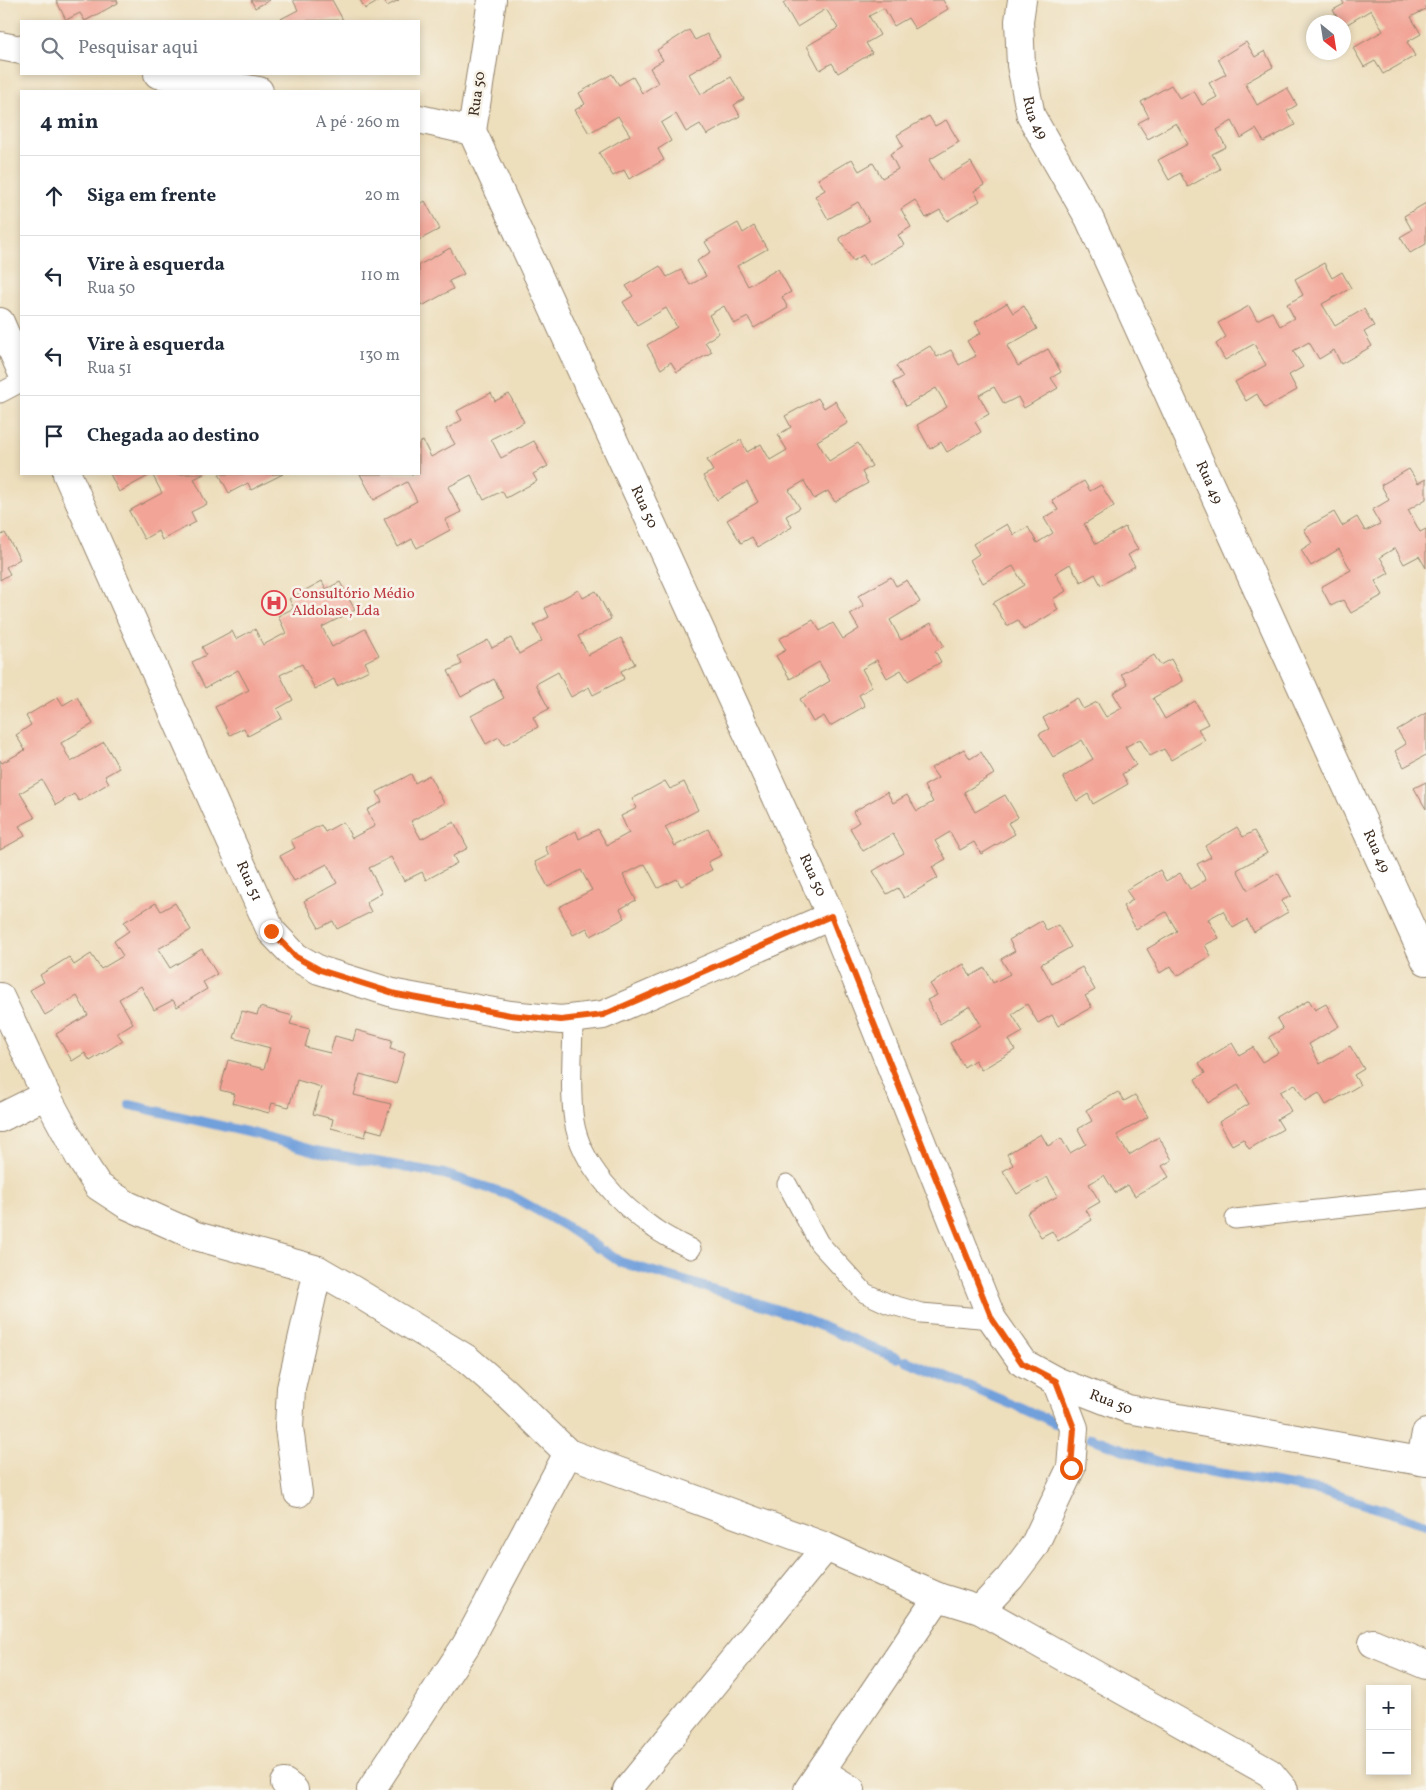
<!DOCTYPE html>
<html lang="pt">
<meta charset="utf-8">
<style>
body{margin:0;font-family:Vollkorn,serif;background:#f2f2f3;color:#1f2937}
.controls{position:absolute;right:15px;bottom:15px;display:grid;overflow:hidden;border-radius:0px;box-shadow:0 2px 8px #0003}
.controls button{width:45px;height:45px;display:grid;place-items:center;padding:0;border:0;border-bottom:1px solid #e0e1e3;background:#fff;color:#1f2937;font:25px sans-serif}
.compass{position:absolute;left:1306px;top:15px;width:45px;height:45px;border-radius:50%;background:#fff;box-shadow:0 2px 8px #0003;rotate:150deg}
.stop{position:absolute;width:15px;height:15px;margin:-11px;border:4px solid #ea580c;border-radius:50%;background:#fff}
.stop.end{background:#ea580c;border-color:#fff;box-shadow:0 1px 5px #0008}
.list{margin:0;padding:0;list-style:none}
h2{display:flex;justify-content:space-between;align-items:center;height:65px;margin:0;padding:0 20px;font-size:21px}
h2 small{font-size:16px;font-weight:400;color:#747a83}
.list li{display:grid;grid-template-columns:32px 1fr auto;gap:15px;align-items:center;box-sizing:border-box;height:80px;padding:0 20px;border-top:1px solid #e0e1e3}
.list b{display:block;font-size:19px;white-space:nowrap}
.list p{margin:0;font-size:16px;white-space:nowrap;color:#747a83}
.list em{font-size:16px;font-style:normal;color:#747a83}
.icon{flex:none;width:28px;height:28px;fill:none;stroke:currentColor;stroke-width:2;stroke-linecap:round;stroke-linejoin:round}
.map{position:relative;flex:none;width:1426px;height:1790px;overflow:hidden}
.search{position:absolute;background:#fff;box-shadow:0 2px 8px #0003;left:20px;top:20px;width:400px;height:55px;display:flex;align-items:center;gap:12px;box-sizing:border-box;padding:0 18px;border-radius:0px;color:#747a83;font-size:19px}
.panel{position:absolute;background:#fff;box-shadow:0 2px 8px #0003;left:20px;top:90px;width:400px;height:385px;border-radius:0px}
.map>svg:first-child{display:block}
.lines{fill:none;stroke-linecap:round;stroke-linejoin:round}
.stream{stroke:#72a0db;stroke-width:10}
.building{fill:#f2a597}
.lane-casing{stroke:#94846d;stroke-width:21}
.street-casing{stroke:#94846d;stroke-width:30}
.lane{stroke:#fff;stroke-width:19}
.street{stroke:#fff;stroke-width:28}
.route{stroke:#ea580c;stroke-width:6}
.labels{text-anchor:middle;dominant-baseline:central;stroke-width:5;stroke-linejoin:round;paint-order:stroke}
.street-label{font-size:15px;fill:#3b2a1e;stroke:#f7f3e8}
.health-label{font-size:15px;fill:#be3a42;stroke:#f7f3e8;text-anchor:start}
</style>
<div class="map">
<svg width="1426" height="1790" viewBox="0 0 1426 1790">
<rect width="100%" height="100%" fill="#f7f3e8"/>
<filter id="ink" filterUnits="userSpaceOnUse"><feTurbulence type="fractalNoise" baseFrequency=".02" numOctaves="2"/><feDisplacementMap in="SourceGraphic" scale="10" xChannelSelector="R" yChannelSelector="G"/><feConvolveMatrix kernelMatrix="1 2 1 2 8 2 1 2 1" color-interpolation-filters="sRGB"/></filter>
<filter id="wash" filterUnits="userSpaceOnUse"><feTurbulence type="fractalNoise" baseFrequency=".0096" numOctaves="4" result="noise"/><feDisplacementMap in="SourceGraphic" scale="20" xChannelSelector="R" yChannelSelector="G"/><feGaussianBlur stdDeviation="1.12" result="paint"/><feColorMatrix in="noise" values="0 0 0 0 0 0 0 0 0 0 0 0 0 0 0 0 0 1.4 0 .05"/><feComposite in="paint" operator="in"/></filter>
<g filter="url(#wash)">
<rect width="100%" height="100%" fill="#eddebc"/>
<g class="lines">
<path class="stream" d="M130,1105L256,1134L315,1151L444,1174L510,1195L567,1227L598,1248
M604,1251L620,1262L742,1298L804,1319L897,1358
M906,1361L960,1383
M966,1385L1011,1404
M1017,1406L1039,1416
M1045,1418L1059,1425
M1091,1438L1161,1463L1327,1492L1426,1524"/>
</g>
<g id="blocks">
<path class="building" d="M56,0H117L118,3L85,21L80,13L66,20Z
M251,0H270L255,8Z
M293,0H332L343,20L277,21L298,10Z
M360,0H381L365,9Z
M384,0H399L387,6Z
M788,0H943L948,9L915,29L908,18L894,26L884,8L869,16L880,35L866,43L872,53L838,73L832,63L820,70L807,46L838,28L826,9L797,27L783,3Z
M1342,0H1426V9L1411,17L1421,34L1407,42L1415,56L1383,74L1375,61L1364,67L1353,48L1383,31L1371,10L1344,26V22H1340L1333,10L1344,4Z
M689,30L695,40L707,34L720,56L689,74L701,94L731,77L744,99L734,105L740,116L707,135L700,124L686,132L676,114L661,123L671,141L658,149L664,160L629,179L624,170L613,176L599,153L630,135L618,116L589,133L575,110L585,104L579,93L612,74L619,85L633,77L642,93L658,83L650,68L663,60L657,50Z
M1246,42L1255,57L1265,51L1273,67L1245,83L1257,105L1287,88L1297,105L1287,111L1295,125L1264,142L1256,129L1241,138L1232,121L1217,130L1226,147L1212,154L1220,169L1188,187L1180,173L1169,180L1158,160L1188,144L1176,123L1148,139L1138,123L1149,117L1141,102L1171,85L1180,99L1194,91L1202,105L1217,97L1209,83L1226,74L1218,59Z
M929,116L935,126L946,120L959,142L929,160L941,180L971,162L984,185L974,191L980,201L947,221L940,210L926,218L915,200L901,209L911,227L898,235L904,245L869,265L863,255L853,261L839,238L869,221L858,202L828,219L815,196L825,190L818,179L852,159L859,171L873,163L882,178L898,169L890,154L903,146L897,135Z
M425,201L440,229L419,240V205Z
M1426,203V244L1410,253L1400,237L1412,230L1404,216Z
M738,223L743,233L754,226L767,249L737,266L748,286L778,269L791,292L782,297L788,308L754,328L748,317L734,324L724,306L709,315L719,333L705,342L712,352L677,372L671,362L661,369L647,345L677,327L666,308L637,325L623,302L633,296L626,286L660,266L667,277L681,270L690,285L706,276L697,261L711,252L705,242Z
M450,248L464,274L449,281L453,289L422,306L419,300V265Z
M1324,263L1332,278L1342,272L1351,288L1322,304L1335,326L1364,309L1374,326L1364,332L1372,346L1341,364L1334,350L1319,359L1309,342L1293,351L1303,367L1289,375L1297,390L1265,408L1257,394L1246,401L1235,382L1266,365L1254,344L1225,360L1216,344L1226,337L1218,323L1249,306L1257,320L1272,312L1280,326L1294,318L1287,304L1303,295L1295,279Z
M1007,303L1013,313L1024,306L1037,329L1007,346L1018,366L1048,349L1061,372L1051,378L1058,388L1024,408L1018,397L1004,404L994,387L979,395L989,414L975,422L981,432L947,452L941,442L930,449L917,425L947,407L936,388L906,406L893,382L903,377L896,366L930,346L937,357L951,350L959,365L976,356L967,341L981,333L975,322Z
M491,393L495,401L509,394L524,422L491,439L501,458L534,441L548,466L533,474L537,481L506,498L502,491L484,500L471,475L448,487L461,512L445,520L450,530L417,548L412,539L398,547L384,519L417,501L407,482L374,500L360,474H419V443L423,441L431,457L455,444L446,429L462,420L457,411Z
M818,398L824,408L835,401L848,423L817,441L829,461L858,443L872,466L862,472L868,483L835,502L828,491L814,499L804,481L789,490L800,508L786,516L792,527L758,547L752,537L741,543L727,520L758,502L747,482L717,500L703,476L713,471L707,460L741,440L747,452L761,444L770,460L787,450L778,435L791,427L785,416Z
M1409,469L1418,483L1426,479V499L1408,510L1420,532L1426,529V568L1419,556L1404,564L1395,548L1380,557L1389,573L1375,581L1383,595L1351,613L1343,600L1331,606L1321,587L1351,570L1339,549L1311,566L1301,550L1312,543L1304,529L1334,512L1342,526L1357,517L1365,531L1380,524L1372,510L1389,500L1381,485Z
M110,474H204L194,479L207,504L191,512L196,522L162,540L158,531L144,539L129,511L162,493L152,474L119,492Z
M219,474H283L251,490L248,483L229,493Z
M1084,481L1090,491L1101,485L1114,506L1084,524L1096,544L1125,527L1138,549L1128,555L1135,566L1101,585L1095,574L1081,582L1070,564L1055,573L1066,591L1053,599L1058,610L1024,630L1018,620L1007,626L993,603L1024,585L1013,566L983,583L970,560L979,554L973,544L1007,524L1014,535L1028,527L1037,543L1053,533L1044,518L1058,510L1052,500Z
M5,533L20,559L6,567L10,574L0,580V536Z
M891,577L896,586L907,580L920,602L890,620L901,640L931,623L944,646L935,651L941,662L908,681L901,670L887,678L877,660L862,669L872,687L859,695L865,706L830,726L824,716L813,722L800,699L830,681L819,662L790,679L776,656L786,650L779,639L813,620L820,631L833,623L843,639L859,629L850,614L864,606L858,596Z
M322,581L326,589L340,582L355,610L322,627L332,647L365,629L379,655L365,662L369,670L337,686L334,679L315,689L302,664L280,675L293,700L277,709L282,718L248,736L244,728L230,735L215,707L249,690L238,670L205,688L192,662L206,655L202,647L232,631L236,639L255,629L263,645L286,633L278,616L294,608L289,599Z
M578,590L583,598L596,591L611,619L578,636L588,655L621,638L635,664L621,671L624,679L593,695L589,687L571,697L558,672L536,684L549,709L533,717L538,727L504,745L499,737L486,744L471,716L504,698L494,679L461,697L448,671L462,664L458,656L488,640L492,648L511,638L519,654L542,641L534,625L549,617L545,608Z
M1154,655L1160,665L1171,659L1183,681L1153,698L1165,719L1195,701L1208,724L1198,729L1205,740L1171,760L1164,749L1150,756L1140,739L1125,747L1136,765L1122,774L1128,784L1093,804L1088,794L1077,801L1063,777L1093,759L1082,740L1053,757L1039,734L1049,729L1043,718L1077,698L1083,709L1097,702L1106,717L1122,708L1113,693L1128,684L1121,674Z
M58,697L63,705L77,697L93,724L61,743L71,762L104,742L119,768L105,776L109,783L79,801L74,794L56,805L42,780L20,793L35,818L19,826L25,836L0,850V760L2,763L25,750L16,735L31,725L26,716Z
M1426,713V755L1404,767L1395,751L1406,744L1397,730Z
M964,749L970,759L981,752L994,774L964,792L975,812L1005,795L1018,817L1008,823L1015,834L981,854L974,842L960,850L950,832L935,841L946,859L932,867L938,878L904,898L898,888L887,894L873,871L904,853L893,834L863,851L850,828L859,822L853,812L887,792L893,803L907,795L917,811L933,802L924,786L938,778L931,768Z
M411,774L415,783L429,775L444,803L411,821L421,839L454,822L468,848L453,856L457,863L426,880L422,872L404,881L391,857L369,868L382,893L366,902L371,912L337,929L333,921L319,928L304,901L337,883L327,864L294,881L280,856L295,848L291,840L321,825L325,832L343,822L352,838L375,826L367,810L382,802L377,792Z
M665,781L670,789L684,782L698,810L665,827L675,846L708,829L722,855L708,862L712,870L681,886L677,879L658,888L645,864L623,875L636,900L620,909L625,918L591,936L587,928L573,935L559,907L592,890L581,870L548,887L535,862L549,855L545,847L576,831L579,839L598,829L607,845L629,833L621,816L637,808L632,799Z
M1426,782V809L1414,788Z
M1237,827L1243,837L1254,831L1267,853L1237,870L1248,890L1278,873L1291,896L1281,901L1288,912L1254,932L1247,920L1233,928L1223,911L1208,919L1219,938L1205,945L1211,956L1177,976L1171,966L1160,973L1147,949L1177,931L1166,912L1136,929L1123,906L1133,900L1126,890L1160,870L1166,881L1180,873L1190,889L1206,880L1197,864L1211,857L1205,846Z
M156,903L161,911L175,903L191,930L158,949L170,968L202,949L217,974L203,982L207,989L177,1007L173,1000L154,1010L141,986L119,999L133,1023L117,1033L123,1041L90,1061L85,1053L72,1061L56,1034L88,1015L77,996L45,1015L30,990L44,982L40,975L69,957L74,965L91,954L101,969L123,956L114,941L129,931L124,922Z
M1041,921L1047,931L1058,925L1071,947L1041,964L1052,984L1082,967L1095,990L1085,996L1092,1007L1058,1026L1052,1015L1038,1023L1027,1004L1012,1014L1023,1032L1009,1040L1015,1050L981,1070L975,1060L964,1067L950,1043L981,1025L970,1006L940,1024L927,1000L937,995L930,984L964,964L970,976L985,968L993,983L1010,974L1001,959L1015,951L1009,940Z
M1309,1000L1315,1010L1326,1004L1339,1026L1309,1044L1320,1064L1350,1046L1364,1069L1354,1075L1360,1085L1326,1105L1319,1093L1305,1101L1295,1084L1280,1092L1291,1111L1277,1119L1283,1129L1249,1149L1243,1139L1232,1145L1219,1122L1249,1104L1238,1085L1208,1103L1195,1079L1205,1073L1199,1063L1232,1043L1239,1055L1253,1047L1262,1062L1278,1053L1269,1037L1283,1029L1277,1019Z
M260,1007L293,1016L290,1024L310,1029L305,1047L330,1053L335,1036L353,1041L356,1030L392,1040L390,1049L405,1053L396,1084L360,1074L354,1095L391,1104L382,1133L367,1129L365,1137L331,1128L333,1119L313,1114L321,1087L297,1080L289,1107L272,1103L269,1113L232,1103L235,1094L220,1090L228,1060L264,1069L270,1048L234,1038L242,1011L257,1015Z
M1118,1092L1124,1101L1135,1095L1148,1117L1117,1135L1129,1155L1159,1137L1172,1160L1162,1166L1169,1177L1135,1196L1128,1185L1115,1193L1104,1175L1089,1184L1100,1202L1086,1210L1092,1220L1058,1241L1052,1231L1041,1237L1027,1213L1058,1196L1047,1177L1017,1194L1003,1171L1013,1165L1007,1154L1041,1134L1048,1146L1061,1138L1070,1153L1086,1144L1078,1129L1092,1121L1086,1110Z"/>
</g>
</g>
<g filter="url(#ink)">
<use href="#blocks" fill-opacity="0" stroke="#94846d" stroke-width="1"/>
<g class="lines">
<defs>
<path id="lane" d="M0,393L21,382
M573,1019C573,1052 569,1088 574,1121C581,1165 620,1205 655,1229C666,1237 679,1243 691,1249
M787,1184L819,1243L865,1293L889,1304L921,1313L992,1319
M1235,1219L1426,1198"/>
<g id="street">
<path id="s1" d="M492,0L472,131L831,916L992,1319L1023,1363L1056,1381L1128,1409L1426,1462"/>
<path id="s2" d="M1022,0L1019,21L1021,65L1031,116L1089,218L1426,961"/>
<path d="M0,46L21,50"/>
<path d="M158,74L259,91"/>
<path d="M419,119L472,131"/>
<path d="M0,322L21,370"/>
<path id="s3" d="M67,474L271,931L296,957L319,970L396,994L510,1015L561,1020L603,1015L831,916"/>
<path d="M0,997L46,1095L80,1158L98,1186L127,1205L196,1236L318,1270L353,1290L467,1359L504,1391L568,1453L826,1547L938,1597L980,1610L1270,1773L1284,1790"/>
<path d="M0,1118L46,1095"/>
<path d="M1421,1461L1426,1433"/>
<path d="M298,1493L289,1428L291,1388L318,1270"/>
<path d="M980,1610L1010,1578L1034,1546L1071,1468L1074,1428L1056,1381"/>
<path d="M1373,1643L1426,1665"/>
<path d="M822,1772L851,1790"/>
<path d="M285,1783L294,1790"/>
<path d="M371,1790L466,1645L568,1453"/>
<path d="M627,1790L826,1547"/>
<path d="M808,1790L938,1597"/>
</g>
</defs>
<use href="#lane" class="lane-casing"/>
<use href="#street" class="street-casing"/>
<use href="#lane" class="lane"/>
<use href="#street" class="street"/>
</g>
</g>
<g class="lines" filter="url(#ink)">
<path class="route" d="M271,931L296,957L320,970L396,994L510,1015L561,1020L603,1015L831,916L992,1319L1022,1363L1056,1381L1074,1428L1071,1468"/>
</g>
<defs>
<symbol id="hospital-ring" viewBox="-11 -11 22 22"><circle r="9.5" fill="#f7f3e8" stroke="#e0444e" stroke-width="1.5"/><path d="M-5-5h3v3.5h4V-5h3V5h-3V1.5h-4V5h-3Z" fill="#e0444e"/></symbol>
</defs>
<g fill-rule="evenodd">
<use href="#hospital-ring" x="260" y="589" width="28" height="28"/>
</g>
<g class="labels">
<g class="street-label">
<text transform="translate(478 94) rotate(-82)">Rua 50</text>
<text stroke="none"><textPath href="#s2" startOffset="120">Rua 49</textPath></text>
<text stroke="none"><textPath href="#s2" startOffset="525">Rua 49</textPath></text>
<text stroke="none"><textPath href="#s1" startOffset="546">Rua 50</textPath></text>
<text stroke="none"><textPath href="#s2" startOffset="930">Rua 49</textPath></text>
<text stroke="none"><textPath href="#s1" startOffset="951">Rua 50</textPath></text>
<text stroke="none"><textPath href="#s3" startOffset="446">Rua 51</textPath></text>
<text stroke="none"><textPath href="#s1" startOffset="1580">Rua 50</textPath></text>
</g>
<g class="health-label">
<text x="292" y="594">Consultório Médio<tspan x="292" dy="17">Aldolase, Lda</tspan></text>
</g>
</g>
</svg>
<div class="controls">
<button>+</button>
<button>−</button>
</div>
<svg class="compass" viewBox="-18 -18 36 36"><path d="M0-13l5 13h-10z" fill="#e53935"/><path d="M0 13l5-13h-10z" fill="#747a83"/></svg>
<div class="stop" style="left:1071px;top:1468px"></div>
<div class="stop end" style="left:271px;top:931px"></div>
<div class="search"><svg class="icon" aria-label="search" viewBox="0 0 24 24"><circle cx="10" cy="10" r="6"/><path d="M15 15l6 6"/></svg>Pesquisar aqui</div>
<section class="panel">
<h2>4 min<small>A pé · 260 m</small></h2>
<ul class="list">
<li><svg class="icon" aria-label="ahead" viewBox="0 0 24 24"><path d="M12 20V5M6 11l6-6 6 6"/></svg><div><b>Siga em frente</b></div><em>20 m</em></li>
<li><svg class="icon" aria-label="left" viewBox="0 0 24 24"><path d="M17 20v-9H6M10 6l-5 5 5 5"/></svg><div><b>Vire à esquerda</b><p>Rua 50</p></div><em>110 m</em></li>
<li><svg class="icon" aria-label="left" viewBox="0 0 24 24"><path d="M17 20v-9H6M10 6l-5 5 5 5"/></svg><div><b>Vire à esquerda</b><p>Rua 51</p></div><em>130 m</em></li>
<li><svg class="icon" aria-label="arrive" viewBox="0 0 24 24"><path d="M6 21V4h12l-3 4 3 4H6"/></svg><div><b>Chegada ao destino</b></div></li>
</ul>
</section>
</div>
